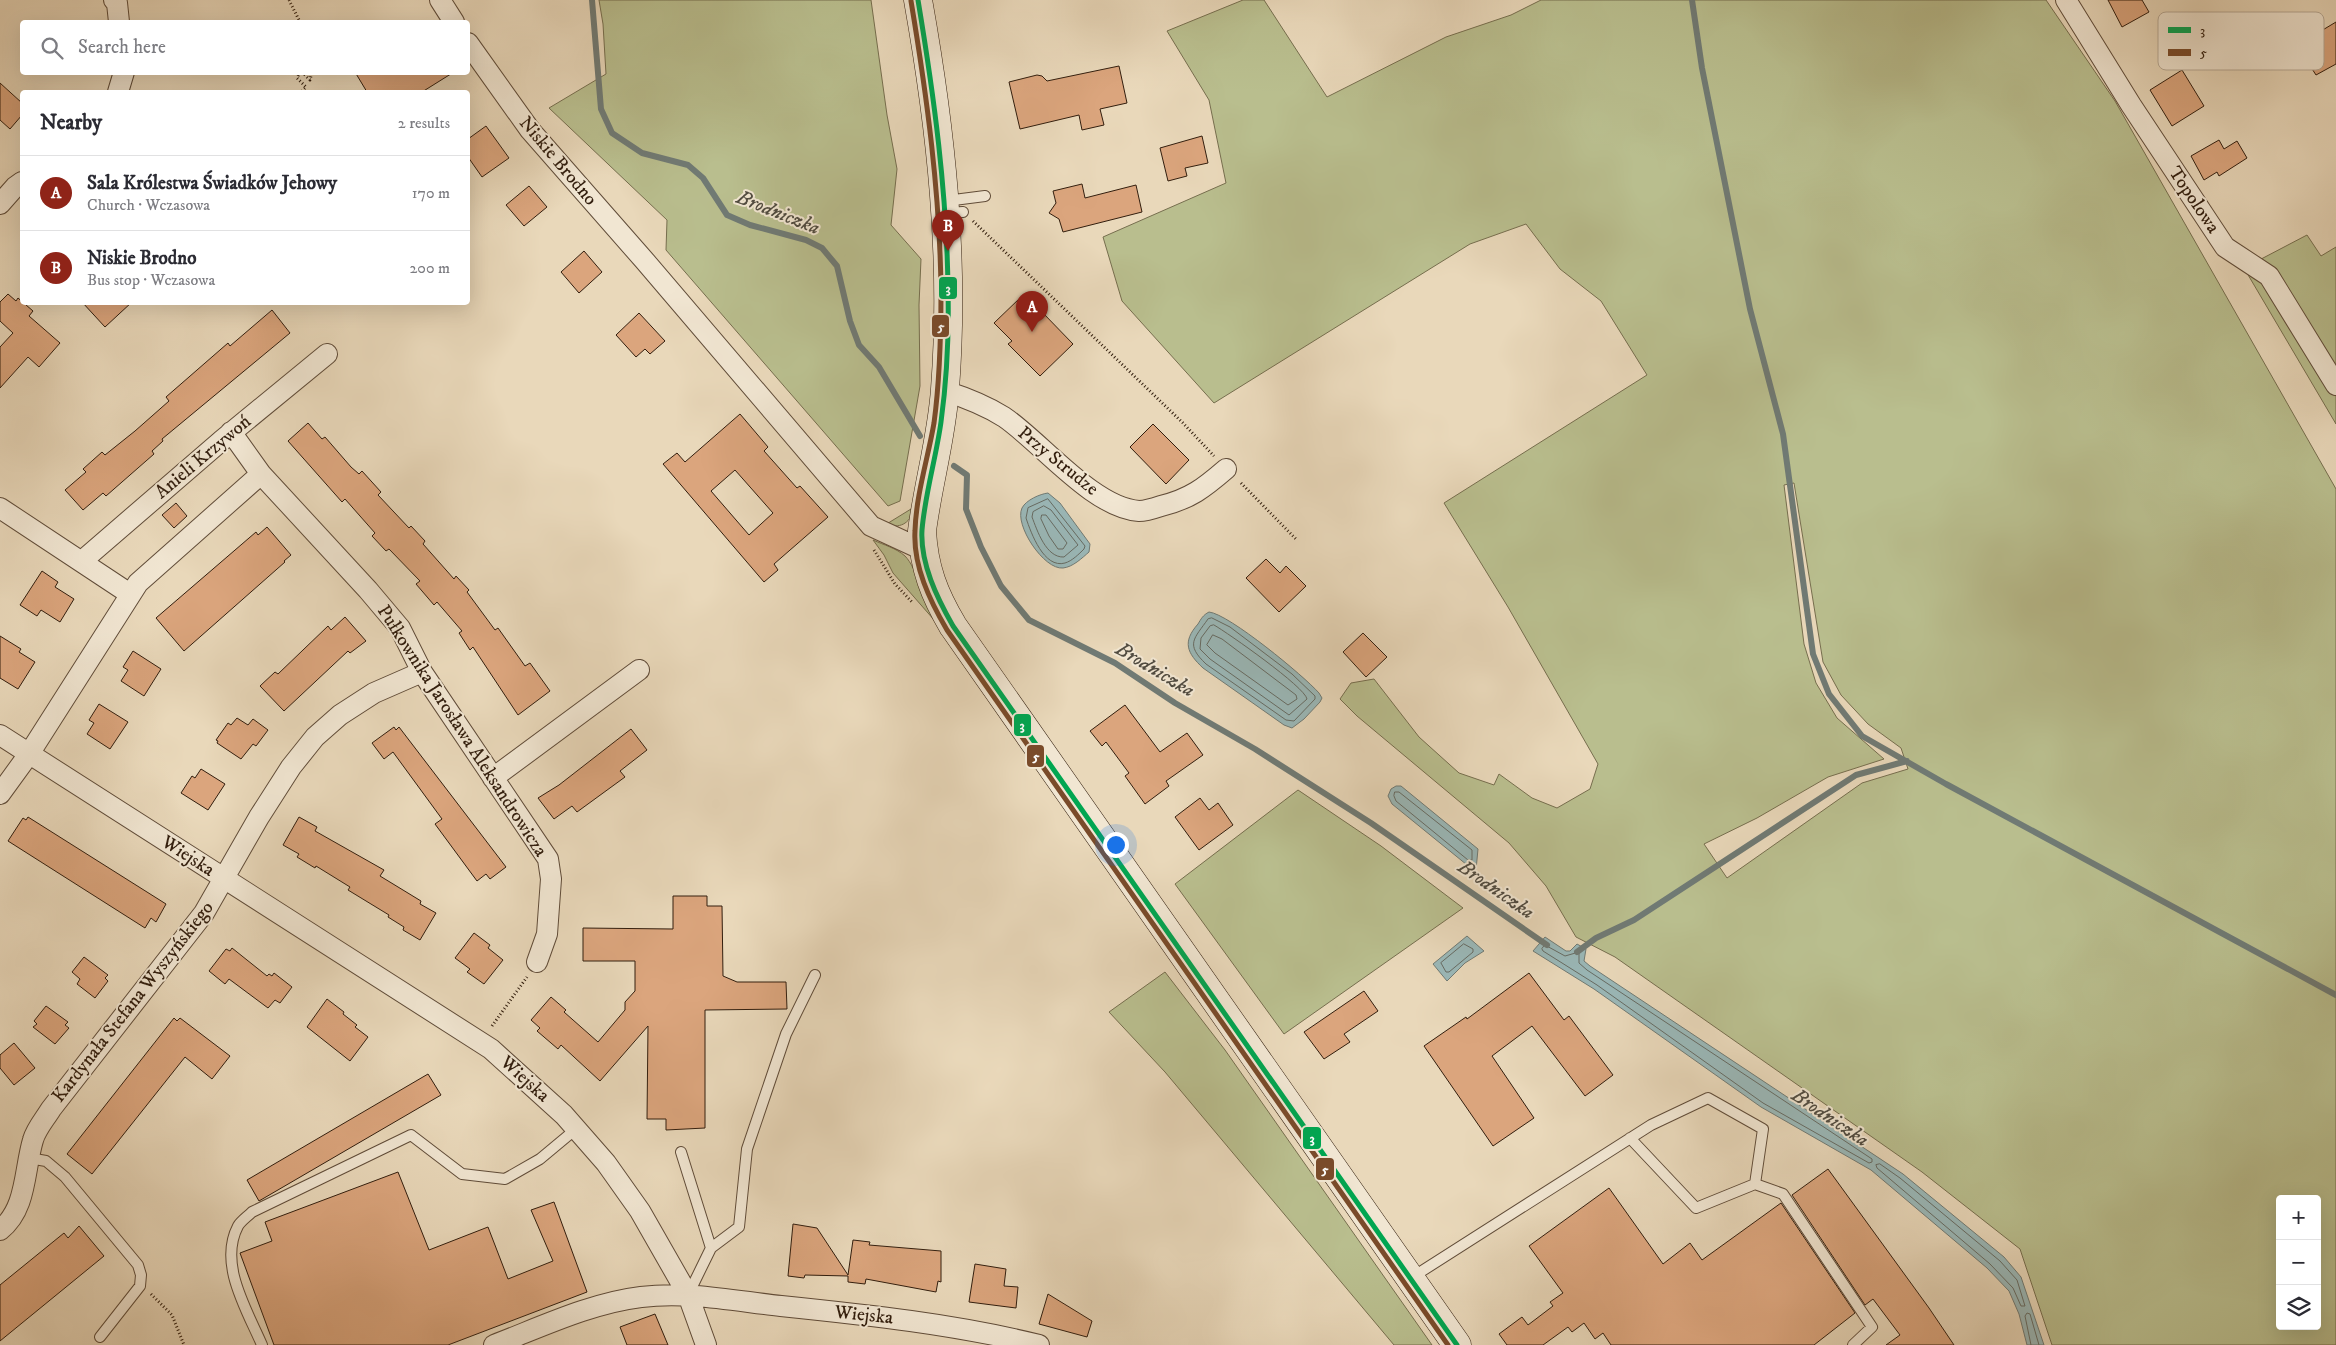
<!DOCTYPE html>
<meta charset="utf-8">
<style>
body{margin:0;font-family:"IM FELL DW Pica",serif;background:#f7f7f7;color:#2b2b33}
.controls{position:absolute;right:15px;bottom:15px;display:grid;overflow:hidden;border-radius:5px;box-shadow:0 5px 20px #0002}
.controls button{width:45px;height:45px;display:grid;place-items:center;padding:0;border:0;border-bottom:1px solid #e1e1e2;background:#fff;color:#2b2b33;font:25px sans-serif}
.you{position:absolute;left:1115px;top:844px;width:18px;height:18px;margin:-12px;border:4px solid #fff;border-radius:50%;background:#1a73e8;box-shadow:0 0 0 8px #1a73e833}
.badge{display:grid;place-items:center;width:32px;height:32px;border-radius:50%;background:#8f2418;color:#fff;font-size:16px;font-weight:700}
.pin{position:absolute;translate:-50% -41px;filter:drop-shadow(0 1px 2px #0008)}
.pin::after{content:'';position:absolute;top:26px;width:18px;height:15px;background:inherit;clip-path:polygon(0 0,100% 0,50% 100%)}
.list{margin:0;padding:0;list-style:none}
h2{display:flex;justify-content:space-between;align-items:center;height:65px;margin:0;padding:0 20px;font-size:21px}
h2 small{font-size:16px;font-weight:400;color:#7c7c81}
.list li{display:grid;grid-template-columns:32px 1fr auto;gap:15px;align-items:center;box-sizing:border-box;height:75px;padding:0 20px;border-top:1px solid #e1e1e2}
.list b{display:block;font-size:19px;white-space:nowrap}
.list p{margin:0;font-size:16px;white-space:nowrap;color:#7c7c81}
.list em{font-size:16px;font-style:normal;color:#7c7c81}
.icon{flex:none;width:28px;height:28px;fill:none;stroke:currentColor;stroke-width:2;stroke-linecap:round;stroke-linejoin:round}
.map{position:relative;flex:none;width:2336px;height:1345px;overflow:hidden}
.search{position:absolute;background:#fff;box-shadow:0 5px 20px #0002;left:20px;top:20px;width:450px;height:55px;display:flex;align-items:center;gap:12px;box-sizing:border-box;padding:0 18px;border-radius:5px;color:#7c7c81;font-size:19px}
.panel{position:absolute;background:#fff;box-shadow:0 5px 20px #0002;left:20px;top:90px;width:450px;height:215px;border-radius:5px}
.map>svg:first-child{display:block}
.green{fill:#b9be8e;stroke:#766e4e;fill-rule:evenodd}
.water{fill:#9ab8b8;stroke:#707a74}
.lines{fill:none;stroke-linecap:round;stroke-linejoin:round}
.shore{stroke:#666b63;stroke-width:1}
.stream{stroke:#707a74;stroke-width:6}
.building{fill:#dba57d;stroke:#321e0e;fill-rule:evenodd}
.lane-casing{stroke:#604c39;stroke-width:12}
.street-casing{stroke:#604c39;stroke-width:22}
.secondary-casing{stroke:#321e0e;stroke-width:29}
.path{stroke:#321e0e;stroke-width:3;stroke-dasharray:1 2.5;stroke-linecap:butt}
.lane{stroke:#f1e6d2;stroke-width:10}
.street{stroke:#f1e6d2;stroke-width:20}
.secondary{stroke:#f1e6d2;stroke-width:28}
.bus-1-casing{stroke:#f1e6d2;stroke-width:9}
.bus-2-casing{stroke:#f1e6d2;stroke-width:9}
.bus-1{stroke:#00a651;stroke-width:5}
.bus-2{stroke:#7a4b2a;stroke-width:5}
.labels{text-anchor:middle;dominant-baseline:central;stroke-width:4;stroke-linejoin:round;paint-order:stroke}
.street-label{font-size:19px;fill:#321e0e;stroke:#f1e6d2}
.water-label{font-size:20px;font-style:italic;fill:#514c41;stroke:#f1e6d2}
.key{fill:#f1e6d2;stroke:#b8aa97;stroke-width:1}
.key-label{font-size:14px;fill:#321e0e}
.line-badge{stroke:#f1e6d2;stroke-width:2}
.badge-label{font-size:14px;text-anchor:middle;font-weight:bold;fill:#fff}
</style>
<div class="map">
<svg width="2336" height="1345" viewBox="0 0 2336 1345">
<rect width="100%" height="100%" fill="#e9d8ba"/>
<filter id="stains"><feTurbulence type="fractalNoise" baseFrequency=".004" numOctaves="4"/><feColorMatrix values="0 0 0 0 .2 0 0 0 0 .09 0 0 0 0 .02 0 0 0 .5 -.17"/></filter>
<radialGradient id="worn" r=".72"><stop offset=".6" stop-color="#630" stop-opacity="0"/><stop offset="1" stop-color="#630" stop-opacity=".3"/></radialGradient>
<path class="green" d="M599,0H871L887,115L897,169L891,225L921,259L919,305L920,386L900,501L888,506L666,250L667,220L549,108L606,74L603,24Z
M1243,0H1264L1327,97L1446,37L1511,15L1541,0H2046L2115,101L2336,489V1345H2052L2020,1249L1922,1172L1615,957L1576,937L1546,886L1509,843L1357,716L1340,699L1351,683L1374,679L1419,737L1459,773L1494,785L1499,774L1532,798L1557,808L1590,789L1598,764L1508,607L1444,503L1647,375L1601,301L1560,269L1526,224L1470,244L1214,403L1122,301L1103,237L1226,183L1209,100L1167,31ZM1794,483L1823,662L1841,695L1868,724L1901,748L1908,769L1862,783L1727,878L1704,844L1757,818L1828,777L1884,759L1837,718L1816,683L1804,644L1784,485ZM2280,1199H2317V1326H2280Z
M2307,235L2321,256L2336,247V424L2244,268Z
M911,509H914C909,525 900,528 885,525Z
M873,540C884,545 896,548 905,556C917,568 926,604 935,621L893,573L884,555Z
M1298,790L1381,846L1463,908L1284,1034L1175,884Z
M1165,972L1225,1050L1432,1345H1394L1165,1072L1109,1012Z"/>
<path class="water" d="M1048,493L1060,503L1090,544L1089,552C1082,558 1073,567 1063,568C1044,570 1014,525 1022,508C1026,500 1040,494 1048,493Z
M1209,612C1229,614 1304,676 1319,693L1322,698L1320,702L1304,719L1292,728L1284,725L1203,668C1187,653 1182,642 1198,624C1201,619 1203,615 1209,612Z
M1396,786H1401L1478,849L1476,870L1472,869L1392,804L1388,796L1391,789Z
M1467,936L1484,951L1465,963L1447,981L1433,964Z
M1545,937L1566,951H1570L1577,944L1586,949L1584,961L1590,966L1903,1174L2004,1257L2021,1277L2044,1345H2027L2019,1314L2009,1291L1987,1268L1871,1170L1761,1107L1594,989L1533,951Z"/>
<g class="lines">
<path class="shore" d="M1048,499L1085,546L1084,549C1079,554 1072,561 1065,563C1044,569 1031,533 1026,518L1028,508Z
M1044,506L1051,510L1078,545L1064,557C1046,558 1037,530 1032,517L1033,512Z
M1042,515H1046L1067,543L1063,549H1058L1049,536L1041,519Z
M1212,618L1230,627L1292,674L1315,696V699L1294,721L1286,720L1206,664C1185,644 1194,639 1208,619Z
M1214,625C1228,633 1305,687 1307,699L1289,715L1210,659L1200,649L1201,638L1210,626Z
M1213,635L1222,639L1296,695L1297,699L1288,705L1215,653L1207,645Z
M1395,792H1399L1472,850V860H1468L1396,801L1394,796Z
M1464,944L1473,949V952L1449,972H1446L1441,963Z
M1545,945L1565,956L1579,952V963L1587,970L1872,1159V1162L1869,1163L1763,1103L1597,985L1543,951L1542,949Z
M1880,1164L1900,1178L2000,1261L2017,1280L2025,1306H2021L2013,1288L1990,1264L1877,1168L1876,1165Z
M2031,1345L2025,1316L2027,1313L2030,1314L2039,1345"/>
<path class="stream" d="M592,0L601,109L612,133L642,153L688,165L703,178L727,215L750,225L806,240L822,248L837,266L850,321L859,345L879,367L920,436
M1692,0L1702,68L1750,309L1783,434L1813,654L1829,694L1862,736L1946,784L2336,995
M954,466L967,475L966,509L981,547L1001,586L1029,620L1115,663L1175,703L1255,749L1371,823L1547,945
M1577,952L1596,938L1634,920L1856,775L1907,761"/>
</g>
<path class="building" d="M2108,0H2142L2149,12L2122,27Z
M2336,22V64L2316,75L2307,61L2315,56L2306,40Z
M1119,66L1127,103L1100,109L1104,125L1082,130L1079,115L1020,129L1009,82L1037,75L1042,76L1047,81Z
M2182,70L2204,106L2172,126L2150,90Z
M355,72H454L422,92H367Z
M0,83L22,103V115L10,129L0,120Z
M486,126L509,158L482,177L468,157V139Z
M1202,136L1208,163L1185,168L1187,176L1168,181L1160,148Z
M2219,140L2224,149L2237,141L2247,158L2219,176L2217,172L2204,180L2191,156Z
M1082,184L1085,198L1136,185L1142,212L1063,232L1059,219L1049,213L1056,203L1053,191Z
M529,186L547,207L524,226L506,205Z
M584,251L602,272L579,293L561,272Z
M8,294L16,301L18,298L33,311L29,316L60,343L39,367L28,357L0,388V347L13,333L0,321V302Z
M1020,298L1038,316L1042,312L1073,344L1040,376L1008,344L1012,341L994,323Z
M82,302H132L105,327Z
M272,310L290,333L162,439L163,441L152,451L154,454L106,496L103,493L83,510L65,490L86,472L83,469L102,452L105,455L135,431L169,401L166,397L228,343L230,346Z
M639,313L665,341L650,354L645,349L636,357L616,335Z
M740,414L768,447L764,451L797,488L800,486L828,517L774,564L778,570L764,582L663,464L677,453L685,462ZM735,470L773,513L749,535L711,491Z
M308,423L322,439L325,437L351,467L359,474L362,471L381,492L378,495L409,528L411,526L425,541L423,544L454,579L456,576L469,590L467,592L495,630L498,628L525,666L530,663L550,691L518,715L473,647L470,650L459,633L462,631L437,602L434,605L416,584L420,581L389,549L386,551L372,536L375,533L345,499L342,502L288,441Z
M1153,424L1189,460L1166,484L1130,447Z
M176,503L187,516L174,528L162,515Z
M267,527L291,555L284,561L285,562L184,651L156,618L256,532L258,535Z
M1266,559L1280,573L1286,566L1306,586L1279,612L1246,578Z
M42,571L58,582L55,587L74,599L60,622L41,610L37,616L20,605Z
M345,617L366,641L350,653L348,651L284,711L260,686L275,672L278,674L328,626L331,630Z
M1363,633L1387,657L1366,677L1343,652Z
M0,636L21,649L19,652L35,662L18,689L0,678Z
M133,651L161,669L144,696L121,681L128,670L123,667Z
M99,704L128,722L110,749L87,734L94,723L89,720Z
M1125,705L1160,752L1187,733L1203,755L1166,781L1169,786L1145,804L1125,776L1129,773L1106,742L1102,746L1090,731Z
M237,718L248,725L253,719L268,730L256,746L253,744L241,759L217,743L218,741L216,740L228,723L231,725Z
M394,727L396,730L399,727L506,867L490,879L486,874L477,881L435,824L442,819L393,752L384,759L372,743Z
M631,729L647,750L620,771L625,777L577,812L572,806L554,819L538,798L559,785Z
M201,769L225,784L208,810L181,793L192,776L195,778Z
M1200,798L1209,810L1218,803L1233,825L1199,850L1175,817Z
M28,817L166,904L156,922L151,918L145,928L8,841L23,818L26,820Z
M299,817L317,827L315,831L384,870L380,876L421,901L420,904L436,913L420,940L403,930L404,927L388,917L389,915L348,890L350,887L316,866L315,868L297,857L299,854L283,845Z
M673,896H707V906H722L723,976L737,982H786L787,1009L705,1010V1128L666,1130V1119H647L648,1026L600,1081L561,1045L558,1049L537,1031L540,1028L531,1020L551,997L566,1010L564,1012L598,1042L625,1010V1002L635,991V961H583V928L673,929Z
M474,933L490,945L488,948L503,960L484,984L467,972L470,969L455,958Z
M232,948L267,976L269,974L272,976L274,973L292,987L280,1003L275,1000L268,1008L229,979L225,984L209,971L226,949L230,951Z
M84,957L108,975L105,978L108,981L95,998L77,984L80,979L72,972Z
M1529,973L1564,1020L1569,1016L1613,1075L1585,1096L1532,1026L1492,1056L1534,1118L1493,1146L1424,1046L1466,1017L1467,1019Z
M1364,991L1378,1011L1344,1034L1350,1042L1324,1059L1304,1032Z
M327,999L344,1012L343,1014L357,1025L355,1027L368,1037L350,1061L307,1027Z
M46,1006L68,1022L65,1025L69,1028L55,1044L33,1027L37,1024L34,1021Z
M174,1018L177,1021L180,1018L230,1056L212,1079L185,1057L92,1174L67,1154Z
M14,1043L35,1068L14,1085L0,1068V1055Z
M428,1074L441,1095L259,1201L247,1180Z
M1828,1169L1929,1308L1954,1345H1886L1900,1335L1873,1299L1865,1305L1792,1195Z
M398,1172L429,1250L488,1227L508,1279L553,1261L531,1210L554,1202L587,1292L448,1345H274L240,1253L272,1241L265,1222Z
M1609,1188L1663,1264L1690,1243L1702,1260L1781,1203L1855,1313L1814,1345H1611L1603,1333L1595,1339L1584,1323L1572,1332L1568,1327L1543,1345H1507L1499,1334L1522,1317L1528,1325L1553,1306L1550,1302L1563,1293L1529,1246Z
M793,1224L817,1228L848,1275L853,1240L870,1242L869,1245L941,1251V1282L938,1281L936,1292L866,1279L865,1284L848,1282V1276L805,1275L804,1278L788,1276Z
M79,1226L104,1256L0,1341V1285L64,1233L68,1238Z
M975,1264L1006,1269L1004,1286L1018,1287L1016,1308L969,1302Z
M1048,1294L1092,1321L1087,1337L1039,1324Z
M655,1314L668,1345H627L620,1327Z"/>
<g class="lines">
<defs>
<path id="lane" d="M946,201L985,196
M947,213L963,212
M1630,1138L1696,1208L1755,1184
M681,1152L711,1248
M29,1158L46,1161L65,1177L138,1265L141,1275L140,1286L100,1337
M1411,1278L1651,1125L1708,1098L1763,1129L1755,1184L1783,1194L1872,1327L1853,1345
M688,1295L711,1248L739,1227L747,1149L786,1034L815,975
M262,1345C247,1310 218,1264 238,1226C241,1221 247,1217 252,1212L411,1135L462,1174L505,1179L540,1159L576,1129"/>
<path id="street" d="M114,0L117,3L119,22
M440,0L454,22
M2066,0L2131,105L2225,247L2269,276L2336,385
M468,43L530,130L644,260L871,526L923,550
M118,92L124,72
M0,204L15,187L22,182
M945,391C967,398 985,405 1004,417C1041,442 1093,508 1139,511C1146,511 1155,508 1161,506C1190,499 1204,488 1226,469
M231,432L261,474L368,590L400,628L422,672L548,859L551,879L547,934L537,962
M0,508L130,594
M82,561L221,441L327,354
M0,735L491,1049L564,1115L606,1163L640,1211L688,1295L706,1345
M493,778L639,670
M0,794L29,754L138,583L261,474
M0,1230C27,1209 24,1170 33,1140C36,1129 45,1119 51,1109L204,913L259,817L291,767L315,737L340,715L374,693L422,672
M494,1345C541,1327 591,1303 641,1297C687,1291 735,1301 781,1306C868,1315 954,1324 1039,1345"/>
<path id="secondary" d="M918,0C941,129 955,257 945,389C942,436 928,484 922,531C924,568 934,594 953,626L1457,1345"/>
</defs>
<use href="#lane" class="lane-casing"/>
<use href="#street" class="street-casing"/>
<use href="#secondary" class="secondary-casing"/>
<path class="path" d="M289,0L300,22
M300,72L297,78L306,87L301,92
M302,72L310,80L312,72
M973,221L1183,423L1214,456
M1241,483L1297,540
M874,550L895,584L913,603
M492,1026L527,977
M151,1294L172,1315L184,1345"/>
<use href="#lane" class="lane"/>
<use href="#street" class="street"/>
<use href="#secondary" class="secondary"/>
<defs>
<path id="bus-1" d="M918,0C934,96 947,192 948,290C949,333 947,378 941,422C936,458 925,494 922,530C920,563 937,598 953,626L1457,1345"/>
<path id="bus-2" d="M911,1C927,97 940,193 941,291C941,334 940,379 934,423C928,458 916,495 915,531C913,566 930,601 947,630L1448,1345"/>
</defs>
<use href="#bus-1" class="bus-1-casing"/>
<use href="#bus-2" class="bus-2-casing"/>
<use href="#bus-1" class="bus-1"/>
<use href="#bus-2" class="bus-2"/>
</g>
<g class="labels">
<g class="street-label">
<text transform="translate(558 161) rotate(50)">Niskie Brodno</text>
<text transform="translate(2194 200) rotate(56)">Topolowa</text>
<text transform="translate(203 457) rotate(-40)">Anieli Krzywoń</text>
<text transform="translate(1058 461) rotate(39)">Przy Strudze</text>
<text transform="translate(462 731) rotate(57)">Pułkownika Jarosława Aleksandrowicza</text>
<text transform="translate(188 856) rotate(33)">Wiejska</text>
<text transform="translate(133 1002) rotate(-52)">Kardynała Stefana Wyszyńskiego</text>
<text transform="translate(525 1079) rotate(42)">Wiejska</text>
<text transform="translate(864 1315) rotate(6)">Wiejska</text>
</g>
<g class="water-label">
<text transform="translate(778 213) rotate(22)">Brodniczka</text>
<text transform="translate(1155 670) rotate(31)">Brodniczka</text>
<text transform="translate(1496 890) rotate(35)">Brodniczka</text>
<text transform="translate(1830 1118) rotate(34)">Brodniczka</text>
</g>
</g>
<rect x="2158" y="12" width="166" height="58" rx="8" class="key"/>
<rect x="2168" y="27" width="23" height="6" fill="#00a651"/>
<rect x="2168" y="49" width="23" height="7" fill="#7a4b2a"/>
<g class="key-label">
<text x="2200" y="35">3</text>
<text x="2200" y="57">5</text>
</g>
<g class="line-badge">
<rect x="938" y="276" width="20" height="24" rx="5" fill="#00a651"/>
<rect x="931" y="314" width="19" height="24" rx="5" fill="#7a4b2a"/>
<rect x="1013" y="713" width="19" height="24" rx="5" fill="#00a651"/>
<rect x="1026" y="744" width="19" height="24" rx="5" fill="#7a4b2a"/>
<rect x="1302" y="1126" width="20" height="24" rx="5" fill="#00a651"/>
<rect x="1315" y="1157" width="20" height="24" rx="5" fill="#7a4b2a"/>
</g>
<g class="badge-label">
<text x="948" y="293">3</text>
<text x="941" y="331">5</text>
<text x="1022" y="730">3</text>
<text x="1036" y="761">5</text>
<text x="1312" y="1143">3</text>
<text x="1325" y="1174">5</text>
</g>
<rect width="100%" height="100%" filter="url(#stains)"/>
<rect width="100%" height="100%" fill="url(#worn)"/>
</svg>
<div class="controls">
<button>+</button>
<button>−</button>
<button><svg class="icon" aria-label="layers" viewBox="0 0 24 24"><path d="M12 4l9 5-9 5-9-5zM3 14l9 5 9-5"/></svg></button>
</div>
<div class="you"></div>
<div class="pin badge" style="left:1032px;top:332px">A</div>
<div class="pin badge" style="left:948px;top:251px">B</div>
<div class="search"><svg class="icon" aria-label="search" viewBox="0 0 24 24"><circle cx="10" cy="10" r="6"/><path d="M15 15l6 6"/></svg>Search here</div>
<section class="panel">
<h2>Nearby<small>2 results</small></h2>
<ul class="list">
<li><span class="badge">A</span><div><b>Sala Królestwa Świadków Jehowy</b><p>Church · Wczasowa</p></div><em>170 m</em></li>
<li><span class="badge">B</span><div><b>Niskie Brodno</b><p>Bus stop · Wczasowa</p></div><em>200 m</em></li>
</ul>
</section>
</div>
